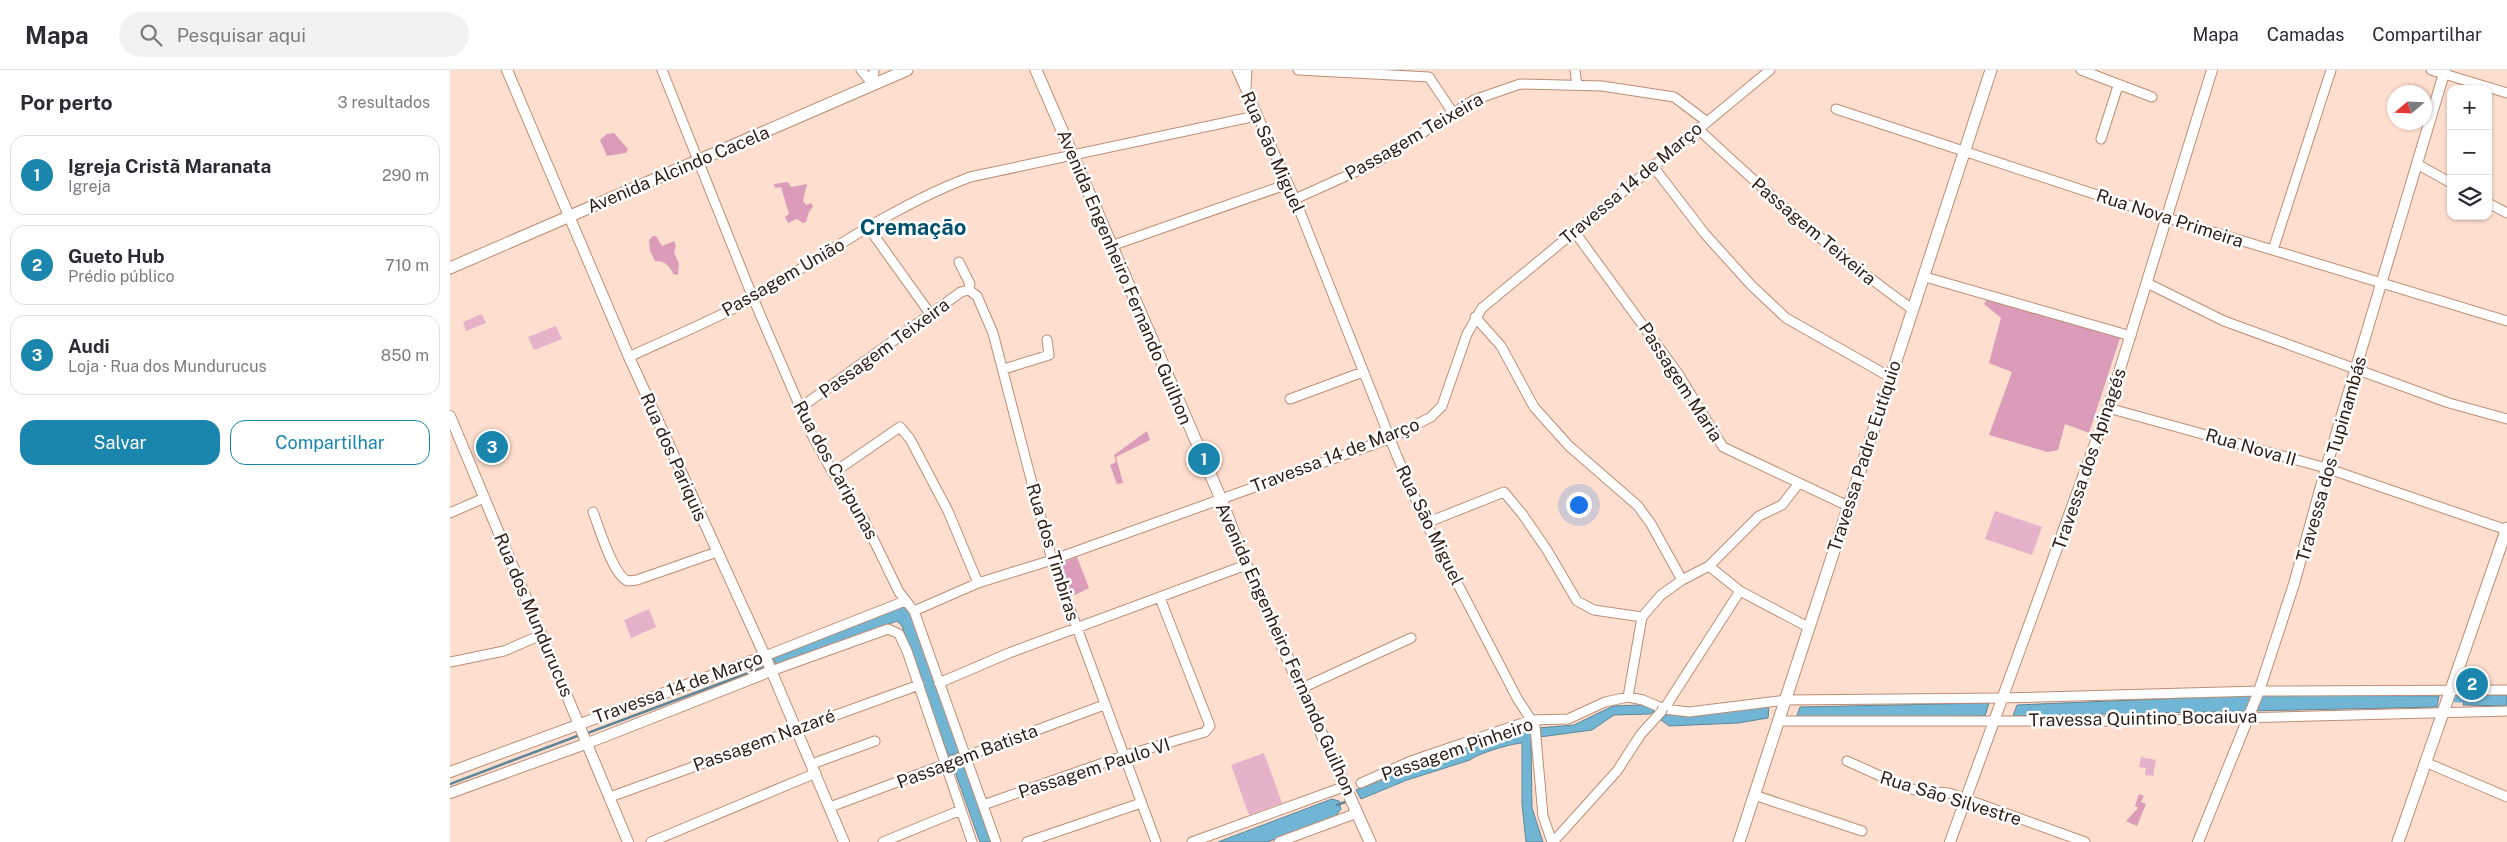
<!DOCTYPE html>
<html lang="pt">
<meta charset="utf-8">
<style>
body{margin:0;font-family:"Public Sans",sans-serif;background:#f2f2f3;color:#2b2b33}
.controls{position:absolute;right:15px;top:15px;display:grid;overflow:hidden;border-radius:10px;box-shadow:0 1px 4px #0004}
.controls button{width:45px;height:45px;display:grid;place-items:center;padding:0;border:0;border-bottom:1px solid #e1e1e2;background:#fff;color:#2b2b33;font:25px sans-serif}
.compass{position:absolute;left:1937px;top:15px;width:45px;height:45px;border-radius:50%;background:#fff;box-shadow:0 1px 4px #0004;rotate:251deg}
.you{position:absolute;left:1128px;top:434px;width:18px;height:18px;margin:-12px;border:4px solid #fff;border-radius:50%;background:#1a73e8;box-shadow:0 0 0 8px #1a73e833}
.badge{display:grid;place-items:center;width:32px;height:32px;border-radius:50%;background:#1a86ae;color:#fff;font-size:16px;font-weight:700}
.pin{position:absolute;translate:-50% -50%;border:2px solid #fff;box-shadow:0 1px 5px #0006}
.list{margin:0;padding:0;list-style:none}
h2{display:flex;justify-content:space-between;align-items:center;height:65px;margin:0;padding:0 20px;font-size:21px}
h2 small{font-size:16px;font-weight:400;color:#7c7c81}
.list li{display:grid;grid-template-columns:32px 1fr auto;gap:15px;align-items:center;box-sizing:border-box;height:80px;margin:0 10px 10px;padding:0 10px;border:1px solid #e1e1e2;border-radius:15px}
.list b{display:block;font-size:19px;white-space:nowrap}
.list p{margin:0;font-size:16px;white-space:nowrap;color:#7c7c81}
.list em{font-size:16px;font-style:normal;color:#7c7c81}
.actions{display:flex;gap:10px;padding:15px 20px}
.actions a{flex:1;padding:11px 0;border:1px solid #1a86ae;border-radius:15px;text-align:center;font-size:18px;color:#1a86ae}
.actions .main{background:#1a86ae;color:#fff}
.icon{flex:none;width:28px;height:28px;fill:none;stroke:currentColor;stroke-width:2;stroke-linecap:round;stroke-linejoin:round}
.map{position:relative;flex:none;width:2057px;height:772px;overflow:hidden}
header{display:flex;align-items:center;gap:30px;box-sizing:border-box;height:70px;padding:0 25px;background:#fff;border-bottom:1px solid #e1e1e2}
header strong{font-size:24px}
nav{display:flex;gap:28px;margin-inline-start:auto;font-size:18px}
.search{width:350px;height:45px;background:#f2f2f3;display:flex;align-items:center;gap:12px;box-sizing:border-box;padding:0 18px;border-radius:28px;color:#7c7c81;font-size:19px}
main{display:flex}
aside{flex:1;background:#fff}
.map>svg:first-child{display:block}
.green{fill:#e5b2ca}
.forest{fill:#da9cb9}
.water{fill:#71b5d4;stroke:#5e879a}
.lines{fill:none;stroke-linecap:round;stroke-linejoin:round}
.stream{stroke:#5e879a;stroke-width:2.5}
.canal{stroke:#71b5d4;stroke-width:9}
.minor-casing{stroke:#bd8d74;stroke-width:11}
.tertiary-casing{stroke:#bd8d74;stroke-width:12}
.secondary-casing{stroke:#bd8d74;stroke-width:13}
.minor{stroke:#fff;stroke-width:9}
.tertiary{stroke:#fff;stroke-width:10}
.secondary{stroke:#fff;stroke-width:11}
.minor-bridge-casing{stroke:#bd8d74;stroke-width:11;stroke-linecap:butt}
.minor-bridge{stroke:#fff;stroke-width:9}
.labels{text-anchor:middle;dominant-baseline:central;stroke-width:5;stroke-linejoin:round;paint-order:stroke}
.street-label{font-size:18px;fill:#301d13;stroke:#fff}
.district-label{font-size:22px;font-weight:bold;fill:#00516c;stroke:#fff}
</style>
<header>
<strong>Mapa</strong>
<div class="search"><svg class="icon" aria-label="search" viewBox="0 0 24 24"><circle cx="10" cy="10" r="6"/><path d="M15 15l6 6"/></svg>Pesquisar aqui</div>
<nav><a>Mapa</a><a>Camadas</a><a>Compartilhar</a></nav>
</header>
<main>
<aside>
<h2>Por perto<small>3 resultados</small></h2>
<ul class="list">
<li><span class="badge">1</span><div><b>Igreja Cristã Maranata</b><p>Igreja</p></div><em>290 m</em></li>
<li><span class="badge">2</span><div><b>Gueto Hub</b><p>Prédio público</p></div><em>710 m</em></li>
<li><span class="badge">3</span><div><b>Audi</b><p>Loja · Rua dos Mundurucus</p></div><em>850 m</em></li>
</ul>
<div class="actions"><a class="main">Salvar</a><a>Compartilhar</a></div>
</aside>
<div class="map">
<svg width="2057" height="772" viewBox="0 0 2057 772">
<rect width="100%" height="100%" fill="#fedfcf"/>
<path class="green" d="M32,244L36,253L16,261L13,252Z
M106,256L112,269L84,280L78,267Z
M1545,441L1592,457L1582,485L1535,469Z
M199,539L206,557L181,568L174,550Z
M814,683L832,733L799,745L781,695Z
M1691,687L1706,690L1703,706L1695,705L1696,698L1689,697Z"/>
<path class="forest" d="M164,63L178,79L176,83L157,86L150,70L157,64Z
M338,112L341,117L357,114L353,131L356,135L361,133L363,137L359,142L356,152L353,153L347,149L338,153L335,147L339,144L331,117L325,118L324,114Z
M203,166H206L212,176L224,171L226,176L224,182L229,194L228,205L223,204C220,195 214,191 205,191L200,181L199,170Z
M1537,229L1671,265L1639,363L1615,354L1608,380L1598,382L1539,365L1562,302L1539,293L1551,248L1534,234Z
M697,361L700,370L666,387L673,413L667,414L660,395L666,392L664,385Z
M627,487L639,518L625,525L619,523L609,494Z
M1689,724L1694,726L1691,732L1696,734L1687,756L1676,751L1688,738L1685,736Z"/>
<path class="water" d="M454,536L458,538L464,551L510,682L498,686L452,556L447,551L327,596L323,588Z
M2015,624L2057,625V636L2013,635Z
M1802,625L1989,626L1987,637L1563,646L1567,635Z
M1539,633L1535,646L1346,648L1350,637Z
M1191,635L1208,639L1200,644L1164,645L1142,660L1090,667L1088,658L1124,655L1163,636Z
M1319,636L1318,648L1288,653L1219,656L1211,650L1217,643Z
M1081,659L1085,669L1081,672L1082,738L1093,772H1076L1072,734V673C1060,674 1029,683 1020,690L957,710L911,729L906,720L998,683Z
M513,693L542,772H530L503,696Z
M882,729L889,731L891,739L884,748L817,772H768Z"/>
<g class="lines">
<path class="stream" d="M135,664L317,596
M0,714L130,665
M887,735L898,731"/>
<path class="canal" d="M2006,628H2026"/>
<defs>
<path id="minor" d="M212,0L303,228L362,365L383,403L413,448L449,522L464,541L546,772
M411,0L423,14
M787,0L845,129L947,386L976,453L1067,628L1085,656L1093,746L1102,772
M848,0L979,7L1003,43
M1125,0L1127,15
M1631,0L1702,27
M1981,0L2057,23
M423,14L424,0
M796,18L797,0
M1386,39L1717,148L2057,251
M1247,58C1316,122 1386,185 1462,239
M1651,69L1668,16
M1967,94L2001,113
M1202,95L1255,164L1301,215L1336,248L1440,307
M845,129L925,93L1024,30L1070,14L1152,16L1224,27L1256,51
M2038,133L2057,143
M418,157L481,245
M1124,161L1229,305L1273,377L1398,436
M661,176L838,114
M1823,180L1881,0
M509,192L520,214L519,220L527,226L543,263L602,490L706,772
M1475,207L1681,266
M1697,213L1774,251L1999,333L2057,349
M1025,247L1051,276L1084,337L1119,376L1188,436L1201,454L1232,510
M179,287C221,267 265,250 305,227C375,185 443,136 520,107L806,46
M554,299L599,285L597,270
M840,329L913,302
M350,338L511,222L519,220
M1658,338L1876,398L2057,460
M383,403L450,357L460,369L498,441L528,513
M143,442C149,457 163,506 178,511L187,510L267,482
M0,443L34,428
M976,453L1054,422L1073,445L1097,480L1127,531L1144,540L1192,547
M1259,496L1290,521L1358,557
M464,541L528,513L602,490L941,368L981,347L992,336L1017,264L1032,238L1320,0
M315,586L455,531
M0,592L54,581L91,565
M321,601L438,559L449,564L457,581L522,772
M489,613L559,583L796,495
M852,618L961,568
M1178,627L1192,547L1211,525L1232,510L1259,496L1309,446L1332,435L1349,413
M1214,639L1290,521
M1329,651H1672L2057,641
M1397,691L1448,714L1468,721L1499,723L1635,772
M1975,692L2057,727
M362,694L425,671
M911,713L961,691L1081,650L1118,649L1155,632L1178,627L1193,630L1214,639L1239,642L1336,630L1552,628L1809,621L2057,620
M1304,725L1412,761
M160,727L469,615
M533,735L673,686L755,662L760,656L710,528
M380,737L654,635
M201,772L366,703
M433,772L511,740
M577,772L691,733
M742,772L896,716
M829,772L907,743
M1103,772L1167,701L1191,664L1211,642"/>
<path id="tertiary" d="M57,0L179,287L315,586L394,772
M0,346L178,772
M0,702L315,586
M0,723L138,673L321,601
M1500,772L1658,338L1762,0
M1748,772L1809,621L1844,514L1876,398L1995,0"/>
<path id="secondary" d="M586,0L771,429L796,495L920,772
M0,198L457,0
M1289,772L1541,0
M1948,772L2057,458"/>
</defs>
<use href="#minor" class="minor-casing"/>
<use href="#tertiary" class="tertiary-casing"/>
<use href="#secondary" class="secondary-casing"/>
<use href="#minor" class="minor"/>
<use href="#tertiary" class="tertiary"/>
<use href="#secondary" class="secondary"/>
<defs>
<path id="minor-bridge" d="M1211,642L1213,638"/>
</defs>
<use href="#minor-bridge" class="minor-bridge-casing"/>
<use href="#minor-bridge" class="minor-bridge"/>
</g>
<g class="labels">
<g class="street-label">
<text transform="translate(964 66) rotate(-30)">Passagem Teixeira</text>
<text transform="translate(823 82) rotate(66)">Rua São Miguel</text>
<text transform="translate(228 99) rotate(-23)">Avenida Alcindo Cacela</text>
<text transform="translate(1181 113) rotate(-40)">Travessa 14 de Março</text>
<text transform="translate(1720 148) rotate(18)">Rua Nova Primeira</text>
<text transform="translate(1364 161) rotate(40)">Passagem Teixeira</text>
<text transform="translate(333 207) rotate(-30)">Passagem União</text>
<text transform="translate(675 207) rotate(67)">Avenida Engenheiro Fernando Guilhon</text>
<text transform="translate(434 278) rotate(-36)">Passagem Teixeira</text>
<text transform="translate(1231 312) rotate(57)">Passagem Maria</text>
<text transform="translate(1801 377) rotate(16)">Rua Nova II</text>
<text transform="translate(885 385) rotate(-21)">Travessa 14 de Março</text>
<text transform="translate(1414 386) rotate(-72)">Travessa Padre Eutíquio</text>
<text transform="translate(224 387) rotate(66)">Rua dos Pariquis</text>
<text transform="translate(1639 389) rotate(-71)">Travessa dos Apinagés</text>
<text transform="translate(1881 389) rotate(-74)">Travessa dos Tupinambás</text>
<text transform="translate(386 400) rotate(61)">Rua dos Caripunas</text>
<text transform="translate(980 455) rotate(64)">Rua São Miguel</text>
<text transform="translate(603 482) rotate(73)">Rua dos Timbiras</text>
<text transform="translate(84 545) rotate(67)">Rua dos Mundurucus</text>
<text transform="translate(836 579) rotate(66)">Avenida Engenheiro Fernando Guilhon</text>
<text transform="translate(228 617) rotate(-20)">Travessa 14 de Março</text>
<text transform="translate(1693 648) rotate(-1)">Travessa Quintino Bocaiuva</text>
<text transform="translate(314 670) rotate(-20)">Passagem Nazaré</text>
<text transform="translate(1007 679) rotate(-19)">Passagem Pinheiro</text>
<text transform="translate(517 686) rotate(-21)">Passagem Batista</text>
<text transform="translate(644 698) rotate(-18)">Passagem Paulo VI</text>
<text transform="translate(1501 728) rotate(17)">Rua São Silvestre</text>
</g>
<g class="district-label">
<text x="463" y="157">Cremação</text>
</g>
</g>
</svg>
<div class="controls">
<button>+</button>
<button>−</button>
<button><svg class="icon" aria-label="layers" viewBox="0 0 24 24"><path d="M12 4l9 5-9 5-9-5zM3 14l9 5 9-5"/></svg></button>
</div>
<svg class="compass" viewBox="-18 -18 36 36"><path d="M0-13l5 13h-10z" fill="#e53935"/><path d="M0 13l5-13h-10z" fill="#7c7c81"/></svg>
<div class="you"></div>
<div class="pin badge" style="left:754px;top:389px">1</div>
<div class="pin badge" style="left:2022px;top:614px">2</div>
<div class="pin badge" style="left:42px;top:377px">3</div>
</div>
</main>
